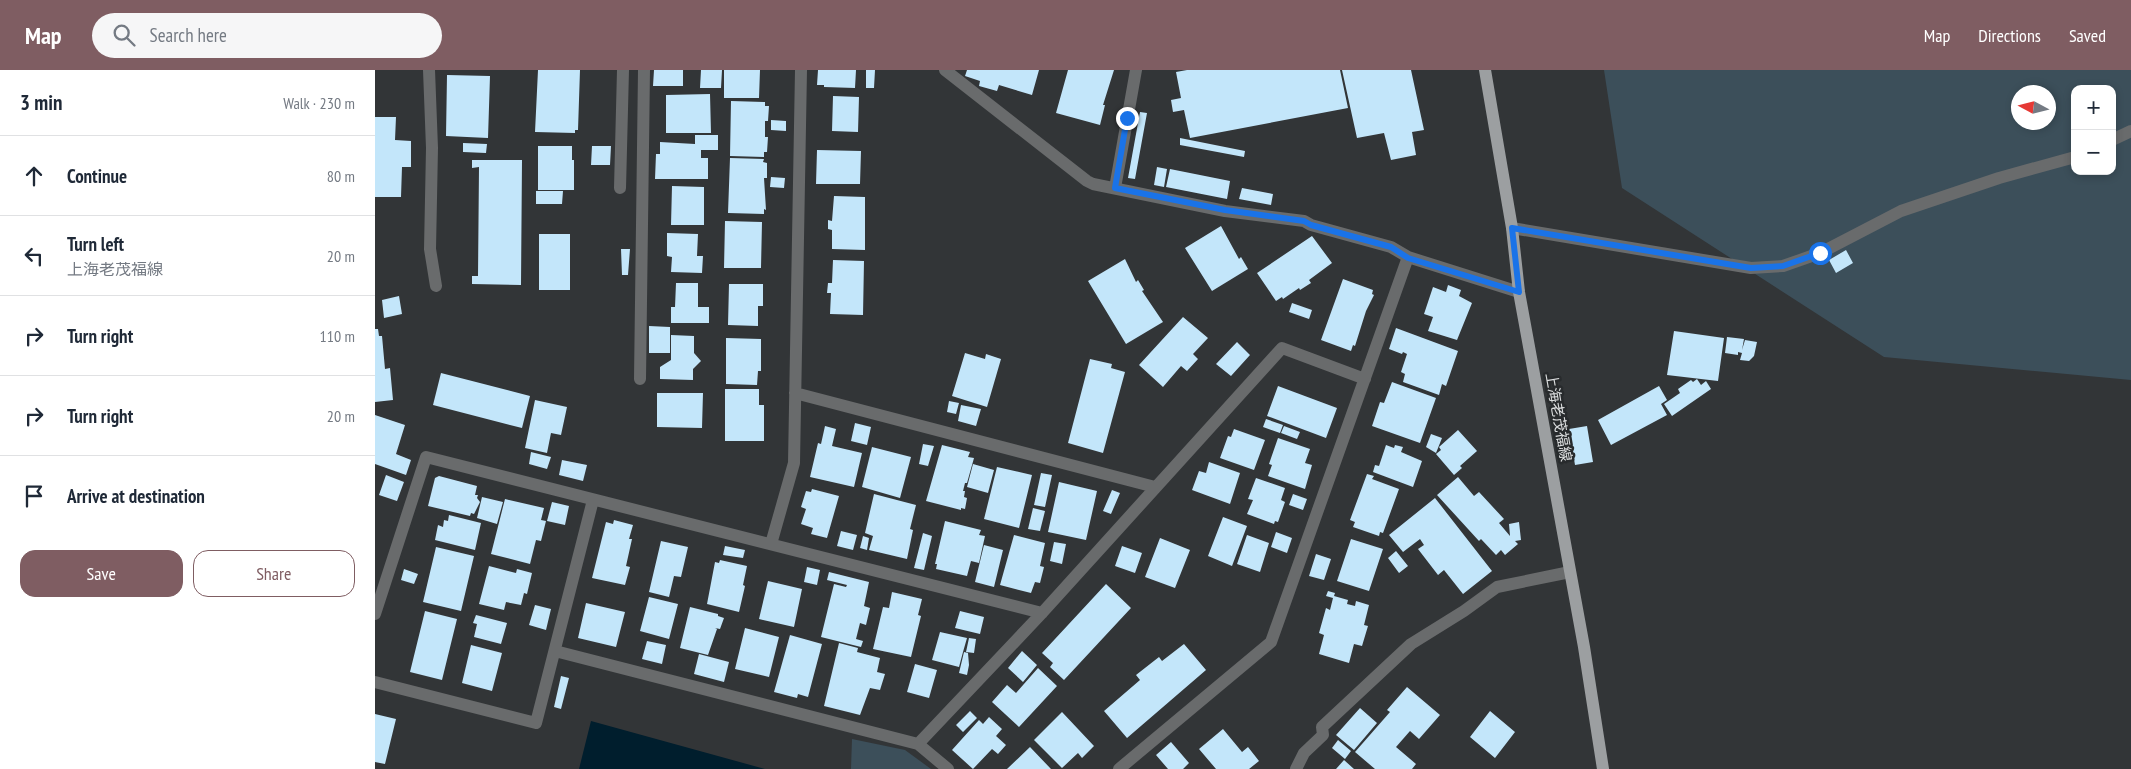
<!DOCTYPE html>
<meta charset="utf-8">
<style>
body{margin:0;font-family:"PT Sans Narrow","Noto Sans JP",sans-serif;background:#f6f6f7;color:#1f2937}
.controls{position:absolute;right:15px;top:15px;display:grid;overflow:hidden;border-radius:10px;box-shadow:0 2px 8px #0003}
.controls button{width:45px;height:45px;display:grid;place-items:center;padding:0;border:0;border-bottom:1px solid #e0e1e3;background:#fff;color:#1f2937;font:25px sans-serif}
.compass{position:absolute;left:1636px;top:15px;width:45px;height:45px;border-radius:50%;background:#fff;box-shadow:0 2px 8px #0003;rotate:277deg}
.stop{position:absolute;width:15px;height:15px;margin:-11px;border:4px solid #1a73e8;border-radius:50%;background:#fff}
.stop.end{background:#1a73e8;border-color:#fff;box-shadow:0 1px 5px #0008}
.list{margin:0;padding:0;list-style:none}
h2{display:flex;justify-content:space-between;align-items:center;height:65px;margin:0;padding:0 20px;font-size:21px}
h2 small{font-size:16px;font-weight:400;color:#747a83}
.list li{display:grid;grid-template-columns:32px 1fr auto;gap:15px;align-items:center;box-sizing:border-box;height:80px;padding:0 20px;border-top:1px solid #e0e1e3}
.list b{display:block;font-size:19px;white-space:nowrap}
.list p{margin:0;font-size:16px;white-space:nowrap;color:#747a83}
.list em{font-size:16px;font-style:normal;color:#747a83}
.actions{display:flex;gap:10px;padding:15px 20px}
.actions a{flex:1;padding:11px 0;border:1px solid #7f5d62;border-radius:15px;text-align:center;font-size:18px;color:#7f5d62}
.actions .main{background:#7f5d62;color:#fff}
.icon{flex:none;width:28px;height:28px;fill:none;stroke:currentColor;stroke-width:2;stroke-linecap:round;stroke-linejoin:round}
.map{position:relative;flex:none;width:1756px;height:699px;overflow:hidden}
header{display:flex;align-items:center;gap:30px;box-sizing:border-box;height:70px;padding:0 25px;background:#7f5d62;color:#fff}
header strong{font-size:24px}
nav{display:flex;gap:28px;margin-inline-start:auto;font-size:18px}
.search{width:350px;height:45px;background:#f6f6f7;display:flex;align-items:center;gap:12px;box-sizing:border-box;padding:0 18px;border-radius:28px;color:#747a83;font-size:19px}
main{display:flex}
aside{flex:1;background:#fff}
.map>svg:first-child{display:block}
.green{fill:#3c4f5a;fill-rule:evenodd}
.water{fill:#001e2d}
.building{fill:#c3e6fa}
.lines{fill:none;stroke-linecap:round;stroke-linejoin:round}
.lane{stroke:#696b6c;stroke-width:12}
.street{stroke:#696b6c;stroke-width:12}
.primary{stroke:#9c9fa1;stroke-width:12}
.route{stroke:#1a73e8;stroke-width:6}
.labels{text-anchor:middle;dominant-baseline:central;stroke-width:5;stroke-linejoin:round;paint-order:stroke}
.street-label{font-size:15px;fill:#dcdedf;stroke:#282b2d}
</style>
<header>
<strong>Map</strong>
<div class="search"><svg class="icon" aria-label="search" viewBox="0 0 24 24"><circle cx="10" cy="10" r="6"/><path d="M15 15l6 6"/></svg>Search here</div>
<nav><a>Map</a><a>Directions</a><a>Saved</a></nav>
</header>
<main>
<aside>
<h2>3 min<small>Walk · 230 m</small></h2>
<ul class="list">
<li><svg class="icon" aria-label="ahead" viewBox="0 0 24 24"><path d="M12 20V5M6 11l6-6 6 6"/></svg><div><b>Continue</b></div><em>80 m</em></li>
<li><svg class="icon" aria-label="left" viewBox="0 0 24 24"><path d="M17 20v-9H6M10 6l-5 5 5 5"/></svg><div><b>Turn left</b><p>上海老茂福線</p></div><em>20 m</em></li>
<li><svg class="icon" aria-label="right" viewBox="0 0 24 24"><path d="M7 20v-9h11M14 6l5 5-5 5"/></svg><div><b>Turn right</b></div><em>110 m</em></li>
<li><svg class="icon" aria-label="right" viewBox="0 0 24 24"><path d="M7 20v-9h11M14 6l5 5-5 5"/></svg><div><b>Turn right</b></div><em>20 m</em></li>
<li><svg class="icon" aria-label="arrive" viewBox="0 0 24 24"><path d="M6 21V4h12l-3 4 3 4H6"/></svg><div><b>Arrive at destination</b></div></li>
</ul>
<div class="actions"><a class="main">Save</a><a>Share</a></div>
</aside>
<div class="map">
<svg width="1756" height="699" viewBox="0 0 1756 699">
<rect width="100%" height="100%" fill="#323537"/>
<path class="green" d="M1229,0H1756V310L1509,287L1247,118ZM1700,19H1737V101H1700ZM1644,22H1674V52H1644Z
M477,669L530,680L556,699H476Z"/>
<path class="water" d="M216,651L390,699H204Z"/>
<path class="building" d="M163,0H205L203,60H200V63L160,62Z
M279,0H308V16H278Z
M326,0H347L346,18H325Z
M349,0H385L384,28H349Z
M443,0H481L480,18L449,17V15H442Z
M491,0H500L499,18H491Z
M592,0H664L657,25L624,15L622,21L604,16L605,11L590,6Z
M693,0H739L728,35H730L725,55L681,43Z
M812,0H965L973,38L815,68L809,40L798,42L796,30L806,28L801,2Z
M967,0H1036L1049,60L1037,62L1041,85L1016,90L1009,63L982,68Z
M72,5L115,6L113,68L71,66Z
M335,24L336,63H291V25Z
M458,26L484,27L483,62L457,61Z
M356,31L390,32V36H394L393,51H390V67H393L392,82H389V87L355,86Z
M765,42L772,43L760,109L753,108Z
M0,47H21L20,70L36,71V97H27L26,127H0Z
M396,50L411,51V61L396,60Z
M320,65H343V80H326V88H333V109H280L281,84H285V72L320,74Z
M805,68L870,81L869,87L805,75Z
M88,73L112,74L111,83L88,82Z
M163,76H197V90H199V120H163Z
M217,76H236L235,95H216Z
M442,80L486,81L485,114H441Z
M355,88L389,89L388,92L392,93V108H389L391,140L389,139V144L353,143Z
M97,90H147L146,215L97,214V206H103L104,97L97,98Z
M782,97L792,99L789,117L779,115Z
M795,99L855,111L852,129L791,117Z
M396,107L410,108L409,118L395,117Z
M297,116L329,117V155H296Z
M867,118L898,124L896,135L864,129Z
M161,121H188L187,134H161Z
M459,126L490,127V180L457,179V160L453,159V150L457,151Z
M350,151L387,152L386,198H349Z
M846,156L864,189L866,187L873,199L837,221L810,178Z
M292,163L323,164L322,186H328L327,203L296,202L297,187L292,186Z
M164,164H195V220H164Z
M937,166L957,193L934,210L936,213L925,220L924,218L908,229L907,227L901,231L882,203Z
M246,179H255L253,205H247Z
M1471,180L1478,193L1461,203L1454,190Z
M750,189L761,212L763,210L769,220L767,221L788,252L751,274L713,211Z
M458,190L489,191L488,245L455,244L456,223H452L453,213H457Z
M968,209L998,220L997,224L999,225L991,241L980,276L978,275L976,281L946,270Z
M301,213H323V237H334V253H296V237H300Z
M354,214H388V236H383V256L353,255Z
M1073,215L1086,220L1084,226L1097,233L1082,270L1053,261L1058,247L1049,244L1058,217L1071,222Z
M24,226L27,244L9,248L7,230Z
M917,233L937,240L934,249L914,242Z
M808,247L833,268L818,284L823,289L812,301L806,296L788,317L764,295Z
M274,256L295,257V283H274Z
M1021,258L1083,281L1071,316L1067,314L1064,325L1028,312L1030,304L1026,302L1032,284L1028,282L1027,284L1014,279Z
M0,259H3L4,266H7L10,299L15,298L18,330L0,332Z
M1299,261L1349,268L1343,311L1292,305Z
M296,265L319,266V283L326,291L318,299V310L285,309V297L296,290Z
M1352,267L1369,269L1367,280L1370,270L1382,272L1379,286L1374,291L1365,290L1367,283L1363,282V285L1350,283Z
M351,268L386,269V301H383L382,315L351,314Z
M862,272L875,285L856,306L841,294Z
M590,283L610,289L611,284L626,289L612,337L577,326Z
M715,289L737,294L736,298L750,302L728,383L693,373Z
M66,303L155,326L147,358L58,335Z
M1322,309L1326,315L1331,311L1336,319L1297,346L1289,334L1305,323L1303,319L1316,310L1318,312Z
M1017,312L1061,328L1045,373L997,356L1005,332L1009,333Z
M903,316L962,338L951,368L892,346Z
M1284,316L1292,330L1286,334L1292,345L1236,375L1223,350Z
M350,319H384V335H389V371H350Z
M282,323H328L327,358L282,357Z
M160,330L192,337L186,365L176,363L172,383L150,378Z
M574,331L584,333L581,344L572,342Z
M586,335L606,339L601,356L583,351Z
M0,345L30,355L21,384L36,390L31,405L0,394Z
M891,349L908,355L905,363L888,357Z
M480,353L496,357L492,375L476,371Z
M450,356L461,359L457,376L487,383L479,417L435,407L443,373L446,374Z
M909,356L925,362L922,369L906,363Z
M1212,356L1218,392L1200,395L1194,359Z
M859,359L890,370L879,400L845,388L853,366L856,367Z
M1083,360L1102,381L1085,396L1087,398L1079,405L1061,384L1066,380L1064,377Z
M1056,364L1067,368L1061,383L1051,377Z
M903,368L935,379L930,393L937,395L930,419L893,406L897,395L894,394Z
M548,374L559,376L553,396L544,394Z
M567,375L595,382L593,387L599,388L592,413H590L588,421H590L589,427L592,428L590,439L586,438V440L551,431Z
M1011,375L1019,378L1020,375L1028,377L1026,382L1047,391L1038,417L998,402L1000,395L1004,396Z
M497,377L536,387L525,428L487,417Z
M156,382L176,387L172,399L154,394Z
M187,390L212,395L208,411L184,405Z
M834,392L865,403L855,434L817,420L824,401L831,403Z
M598,394L619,400L613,423L592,417Z
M622,397L657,405L644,458L609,449Z
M666,403L677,405L670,437L659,435Z
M992,404L999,406L997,409L1024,419L1008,463L1005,462L1004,466L978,457L980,452L975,450Z
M11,405L29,412L22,431L4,425Z
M64,406L102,416L100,425H103L102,428L105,432L99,444L96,443L95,446L53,436L60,408Z
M1083,407L1099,426L1104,422L1129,449L1124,453L1135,466L1134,454L1144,452L1146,470L1140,471L1143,474L1130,485L1126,480L1121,485L1106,469L1104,471L1062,425Z
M881,408L910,418L906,430L910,432L903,452L900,451L899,454L872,444L878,430L873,429Z
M684,412L722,421L711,470L673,462Z
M437,419L464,426L452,468L436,464L438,458L426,454L431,439L426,437L431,421L436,422Z
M737,420L745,423L736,444L728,441Z
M499,424L541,435L535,459L538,460L532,489L494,480L498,466L490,463Z
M918,424L932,429L928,440L914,435Z
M107,427L128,432L122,454L102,448Z
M1060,428L1117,501L1088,524L1069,500L1063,505L1043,479L1049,475L1045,469L1028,482L1014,465Z
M130,429L169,438L166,450L171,451L166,471L161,470L155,494L116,484Z
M177,432L194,436L190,455L172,451Z
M658,438L670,441L665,461L653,459Z
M74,445L106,453L100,480L60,470L63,455L68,457L69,450L73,451Z
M848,447L872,456L857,496L833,486Z
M239,450L258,455L254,469H257L251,496L255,497L250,515L217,508L231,452L238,454Z
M570,451L606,460L604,465L610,466L604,493L596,491L592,506L561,499L562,494H560Z
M466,461L482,465L478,480L462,476Z
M901,462L917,468L912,483L896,477Z
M548,463L557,466L549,500L539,498Z
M639,465L670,473L665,496L669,497L665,513L660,512L656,523L625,515Z
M872,465L894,473L885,502L862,494Z
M488,466L494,468L492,480L485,478Z
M785,468L815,480L800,518L770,507Z
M976,469L1008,479L994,521L962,511Z
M286,471L313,477L306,507L299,506L294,527L274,522Z
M679,472L691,474L687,494L675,491Z
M609,475L628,480L619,517L600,512Z
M350,476L370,480L368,488L348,485Z
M747,476L767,483L760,503L740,496Z
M61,477L99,486L86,541L48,532Z
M1021,481L1033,496L1024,503L1013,488Z
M941,484L956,489L949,510L934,506Z
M345,490L372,496L368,515L370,516L364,542L332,534L340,492L344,493Z
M114,496L141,503L142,499L157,503L152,524L149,523L146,535L131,532L129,540L104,534Z
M432,497L445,500L442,515L429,512Z
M29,499L43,504L39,514L26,510Z
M454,502L494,512L489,536L495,538L491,555L485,553L481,569L488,571L486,577L446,567L459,514L471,517L472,515L452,510Z
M393,511L427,519L419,557L384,549Z
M731,514L756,538L689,610L675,597L678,593L667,583Z
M953,521L960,523L959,526L973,530L972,534L980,536L981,531L994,535L989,555L993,556L987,576L979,574L974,593L944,584L949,565L944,563L951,538L955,540L958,528L951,526Z
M517,522L547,529L543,545L546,546L536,587L498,579L508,537L514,538Z
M274,527L303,534L294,569L265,561Z
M211,533L250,542L241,577L203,568Z
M160,535L176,539L171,560L154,555Z
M315,537L343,544V546L349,548L345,559L340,558L342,559L333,585L305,578Z
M50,541L82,549L67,610L35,602Z
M585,541L609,547L605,564L580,558Z
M101,545L132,553L126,574L99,567L102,554L98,553Z
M370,558L404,567L394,607L360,599Z
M565,562L592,568L588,582L587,581L588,582L584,597L557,590Z
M415,565L447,574L433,627L423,624L422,628L399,622Z
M594,568L601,569L599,583L591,582Z
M272,571L291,575L287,594L267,589Z
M464,573L483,578L482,582L505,588L502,602L510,604L505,620L495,618L485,645L449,636Z
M809,574L831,600L752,668L729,641L765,610L761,605L784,587L787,591Z
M96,575L127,583L117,621L87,613Z
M647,581L662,595L648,612L633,598Z
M589,582L593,583L594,595L592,605L584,603Z
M324,584L354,592L349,612L319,604Z
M540,594L562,600L554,628L532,622Z
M663,598L682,616L644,657L617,632L632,615L641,623Z
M186,606L194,608L186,639L179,637Z
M1032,617L1065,645L1044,669L1035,661L1021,677L1041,694L1037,699H1000L980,682L1015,642L1012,640Z
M985,638L1002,653L979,680L961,665Z
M595,641L602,648L588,662L581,655Z
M1115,641L1140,662L1120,688L1095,667Z
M687,642L719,676L707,688L703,683L687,698L659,670Z
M0,644L21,649L10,694L0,692Z
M614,647L627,659L621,666L631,675L623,684L617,679L598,699L577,680L604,650L608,654Z
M848,659L867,682L873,677L884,691L874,699H841L824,679Z
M963,670L976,681L970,689L957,678Z
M796,672L814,693L808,699H793L781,685Z
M655,677L676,699H632Z
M969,690L979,699H961Z"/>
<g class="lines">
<path class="lane" d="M1737,70L1756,61
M1137,158L1376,198L1408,196L1445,183L1526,141L1624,108L1700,87"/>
<path class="street" d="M54,0L57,78L55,179L61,216
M570,0L712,111L718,114L850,141L929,151L936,155L1016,177L1033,187L1144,222
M245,118L248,0
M740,118L761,0
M265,309L269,0
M420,323L780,417
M396,474L419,393L426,0
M0,544L51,387L667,543
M180,581L543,674L573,699
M0,612L161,653L218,430
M543,674L667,543L907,278L990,309
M744,699L896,572L1033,187
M921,699L929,683L948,665L947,657L1036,574L1089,541L1122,517L1195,502"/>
<path class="primary" d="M1110,0L1137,158L1144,222L1209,577L1228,699"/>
</g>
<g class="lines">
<path class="route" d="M752,48L740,118L850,140L929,151L936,155L1016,177L1033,188L1144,222L1137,158L1376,198L1408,196L1445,183"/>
</g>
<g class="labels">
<g class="street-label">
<text transform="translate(1184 347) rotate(80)">上海老茂福線</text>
</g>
</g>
</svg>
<div class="controls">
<button>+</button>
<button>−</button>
</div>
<svg class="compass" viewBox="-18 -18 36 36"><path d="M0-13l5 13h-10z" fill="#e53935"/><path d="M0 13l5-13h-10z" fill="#747a83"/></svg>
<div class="stop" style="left:1445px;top:183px"></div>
<div class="stop end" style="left:752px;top:48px"></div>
</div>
</main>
